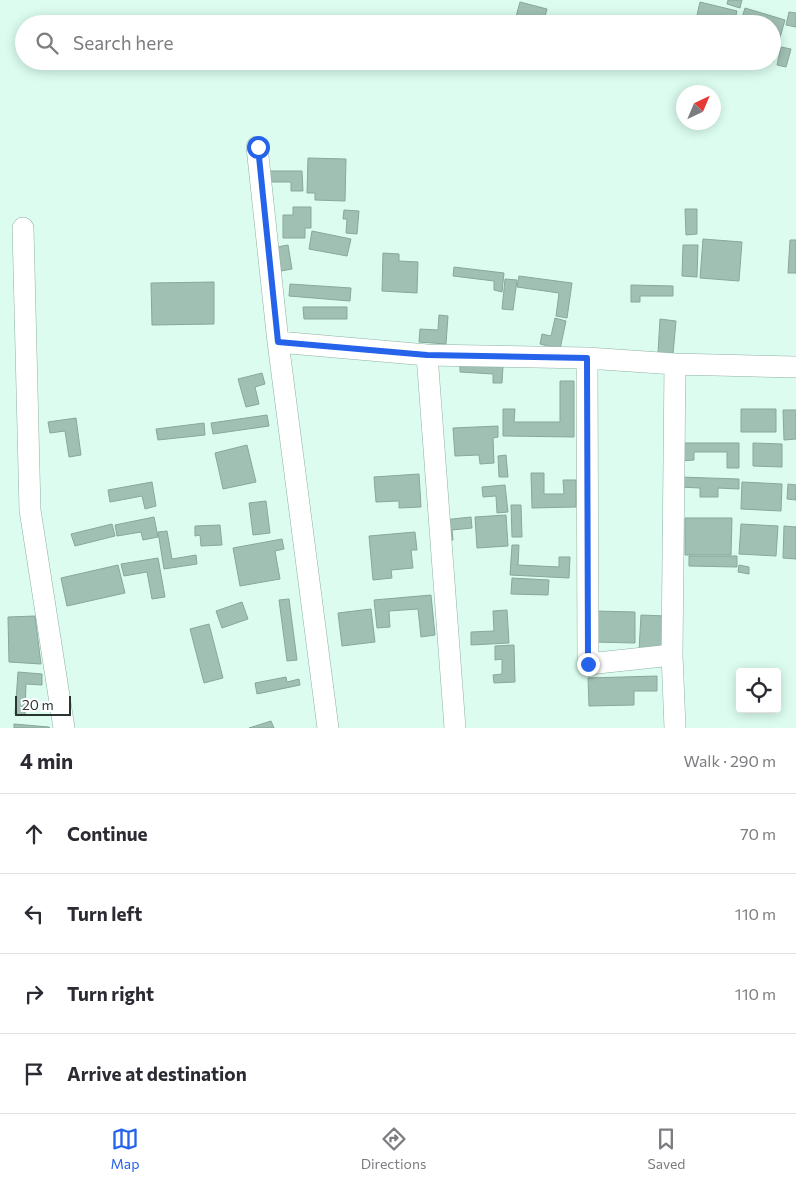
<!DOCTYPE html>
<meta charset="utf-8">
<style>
body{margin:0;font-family:Commissioner,sans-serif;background:#f7f7f7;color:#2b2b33}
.controls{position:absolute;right:15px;bottom:15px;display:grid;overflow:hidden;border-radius:5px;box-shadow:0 2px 12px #0003}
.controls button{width:45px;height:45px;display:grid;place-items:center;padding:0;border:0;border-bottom:1px solid #e1e1e2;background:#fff;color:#2b2b33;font:25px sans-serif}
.compass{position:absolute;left:676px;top:85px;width:45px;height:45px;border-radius:50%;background:#fff;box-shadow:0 2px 12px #0003;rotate:44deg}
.scale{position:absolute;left:15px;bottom:12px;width:56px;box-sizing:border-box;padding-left:5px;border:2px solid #293530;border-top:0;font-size:14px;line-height:18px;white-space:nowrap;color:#293530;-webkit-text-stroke:4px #fff;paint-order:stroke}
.stop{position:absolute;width:15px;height:15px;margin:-11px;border:4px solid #2563eb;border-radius:50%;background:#fff}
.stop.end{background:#2563eb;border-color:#fff;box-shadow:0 1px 5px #0008}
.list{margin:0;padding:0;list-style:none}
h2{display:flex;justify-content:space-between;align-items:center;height:65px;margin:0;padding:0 20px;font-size:21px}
h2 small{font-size:16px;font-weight:400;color:#7c7c81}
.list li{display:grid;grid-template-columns:32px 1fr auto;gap:15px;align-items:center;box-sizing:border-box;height:80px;padding:0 20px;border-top:1px solid #e1e1e2}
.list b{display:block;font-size:19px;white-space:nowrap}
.list em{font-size:16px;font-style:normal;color:#7c7c81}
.icon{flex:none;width:28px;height:28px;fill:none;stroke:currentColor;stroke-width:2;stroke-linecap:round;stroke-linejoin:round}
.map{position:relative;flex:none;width:796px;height:728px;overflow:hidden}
.search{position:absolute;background:#fff;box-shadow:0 2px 12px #0003;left:15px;right:15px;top:15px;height:55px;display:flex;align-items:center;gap:12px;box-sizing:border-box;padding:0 18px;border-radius:28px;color:#7c7c81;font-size:19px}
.sheet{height:385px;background:#fff}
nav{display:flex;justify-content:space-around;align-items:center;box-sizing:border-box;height:70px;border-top:1px solid #e1e1e2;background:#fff;font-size:14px;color:#7c7c81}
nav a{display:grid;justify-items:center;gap:2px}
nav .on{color:#2563eb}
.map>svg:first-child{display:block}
.building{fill:#a1c0b4;stroke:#89a79b}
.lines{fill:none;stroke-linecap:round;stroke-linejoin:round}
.minor-casing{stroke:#91b0a4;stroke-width:22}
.minor{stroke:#fff;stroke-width:21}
.route{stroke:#2563eb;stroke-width:6}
</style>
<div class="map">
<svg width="796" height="728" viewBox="0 0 796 728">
<rect width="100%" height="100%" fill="#dbfcef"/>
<path class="building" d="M728,0H742L740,8L727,4Z
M520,2L547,9L543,24H514Z
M700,2L737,11L734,24H695Z
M745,8L785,20L773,62L770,61H772V24H740Z
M789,12L796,13V27L786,25Z
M781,47L791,49L786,67L777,65Z
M308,158L346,159L345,201L315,200V193H307Z
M268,171H302L303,191H291V182H268Z
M293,207H311V228H305V238H283V215H293Z
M685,209H697V234L686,235Z
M344,210L359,211L357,234L346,233L347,219H343Z
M312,231L351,239L347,256L309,249Z
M703,239L742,242L739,281L700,278Z
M790,240H796V273H788Z
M288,245L292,269L281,271L277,247Z
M683,245H698L697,277L682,276Z
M383,253L399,254V261L418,262L417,293L382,291Z
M454,267L504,273L502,292L494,290V281L453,276Z
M519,276L572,283L567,318L556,316L559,293L517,287Z
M505,279L517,280L513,310L502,309Z
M214,282V324L152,325L151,283Z
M290,284L351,288L350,301L289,296Z
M631,285L673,286V296H640V302H631Z
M303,307H347V319H304Z
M439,315L448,316L446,344L419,342L420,329L438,330Z
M555,318L566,321L560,349L540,344L542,334L551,336Z
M660,319L676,321L673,354L658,353Z
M460,364L503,366L502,383H493V374L460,372Z
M262,373L265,384L255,387L259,404L246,407L238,379Z
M560,381H574V437L503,436V409H515L514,422H560Z
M741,409H776V432H741Z
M783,410H796V439L784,440Z
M267,415L269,426L213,434L211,423Z
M76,418L81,455L69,457L65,431L50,433L48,422Z
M204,423L205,435L158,440L156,429Z
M498,426V437L493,438L494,463L480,464L479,455L455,456L453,428Z
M680,443H739V468H727V452H694V460L680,461Z
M753,443L782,444V467L753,466Z
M247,445L256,482L223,489L215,453Z
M506,455L508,477H499L498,456Z
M531,473H544V494H564L563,480H576V507L532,508Z
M419,474L421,507L399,508V501L376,502L374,477Z
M679,477L739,479V489L718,488V497H700V488L679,487Z
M152,482L156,506L145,509L142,496L110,502L108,490Z
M742,482L782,484L781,511L741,509Z
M788,484L796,485V500L787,499Z
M505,485L508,512L497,513L496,496L483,497L482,487Z
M266,501L270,533L253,535L249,503Z
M511,505H521L522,537H512Z
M506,515L508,546L477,548L475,517Z
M154,517L158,537L143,540L141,532L117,536L115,525Z
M471,517L472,528L452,530L453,540L445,541L443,520Z
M685,518H732L731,555H685Z
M112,524L115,536L75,546L71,534Z
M741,524L778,526L776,556L739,554Z
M220,525L222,545L201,546L200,535L195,536V526Z
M784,526L796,527V559L783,558Z
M167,531L172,559L196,555L197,564L164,569L158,532Z
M415,532L417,550H411L413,568L391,570L392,578L373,580L369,536Z
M282,539L284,549L275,551L280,579L240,586L233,548Z
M512,545H519L518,565L559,567V557H570L569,578L510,575Z
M689,556H737V567L689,566Z
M158,558L165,597L152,599L147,572L124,576L121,564Z
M118,565L125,593L67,606L61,578Z
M739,565L749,567V574L738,572Z
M512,578L549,580L548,595L511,594Z
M431,595L435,635L421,637L418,609L389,611L390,627L377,628L374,600Z
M289,599L297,660L287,661L279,600Z
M242,602L248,619L222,628L216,611Z
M371,609L375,642L342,646L338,613Z
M507,610L509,643L471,645V632L494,631L493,611Z
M595,611L635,612V643L594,642Z
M641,615L665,616L662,653L639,651Z
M35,616L41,664L9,662L8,617Z
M209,624L223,678L204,683L190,629Z
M514,645L515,682L494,683L493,675L502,674V659L495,660V646Z
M18,672L42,674V685L26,684L25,715L15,714Z
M657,676V691H634V705L589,706L588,678Z
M286,677L287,682L299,679L300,685L257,694L255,683Z
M271,721L274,728H249Z
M14,724L49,727L50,728H14Z"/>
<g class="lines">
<defs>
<path id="minor" d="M257,147L278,342L328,728
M23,228L30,510L64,728
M278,342L427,355L587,358L675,364L796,367
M427,355L455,728
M587,358L588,664L672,655
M675,364L672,655L675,728"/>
</defs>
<use href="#minor" class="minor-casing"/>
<use href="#minor" class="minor"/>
</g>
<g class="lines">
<path class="route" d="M258,147L278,342L427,355L587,358L588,664"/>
</g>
</svg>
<div class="controls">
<button><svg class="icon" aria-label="locate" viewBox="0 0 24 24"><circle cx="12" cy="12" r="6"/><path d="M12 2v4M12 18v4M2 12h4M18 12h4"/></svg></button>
</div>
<svg class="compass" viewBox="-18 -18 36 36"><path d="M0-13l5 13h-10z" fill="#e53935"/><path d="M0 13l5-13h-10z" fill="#7c7c81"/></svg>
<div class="scale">20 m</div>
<div class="stop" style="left:258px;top:147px"></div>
<div class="stop end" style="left:588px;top:664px"></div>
<div class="search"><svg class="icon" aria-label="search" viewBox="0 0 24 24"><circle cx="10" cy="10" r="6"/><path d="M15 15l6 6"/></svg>Search here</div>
</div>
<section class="sheet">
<h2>4 min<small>Walk · 290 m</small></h2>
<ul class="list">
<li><svg class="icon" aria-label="ahead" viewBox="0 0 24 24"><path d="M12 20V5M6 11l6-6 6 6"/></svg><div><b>Continue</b></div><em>70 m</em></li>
<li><svg class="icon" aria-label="left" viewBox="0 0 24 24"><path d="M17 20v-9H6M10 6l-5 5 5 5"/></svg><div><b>Turn left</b></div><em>110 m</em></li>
<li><svg class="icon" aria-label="right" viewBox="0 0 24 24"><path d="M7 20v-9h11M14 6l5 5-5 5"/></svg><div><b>Turn right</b></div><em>110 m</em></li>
<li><svg class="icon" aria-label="arrive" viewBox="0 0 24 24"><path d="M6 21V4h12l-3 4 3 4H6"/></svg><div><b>Arrive at destination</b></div></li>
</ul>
</section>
<nav>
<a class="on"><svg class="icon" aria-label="map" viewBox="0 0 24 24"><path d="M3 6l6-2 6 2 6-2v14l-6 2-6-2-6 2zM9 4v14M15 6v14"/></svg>Map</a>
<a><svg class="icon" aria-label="directions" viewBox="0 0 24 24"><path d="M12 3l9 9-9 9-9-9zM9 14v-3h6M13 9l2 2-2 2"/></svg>Directions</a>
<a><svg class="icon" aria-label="saved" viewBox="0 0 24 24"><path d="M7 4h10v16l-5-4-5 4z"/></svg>Saved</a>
</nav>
